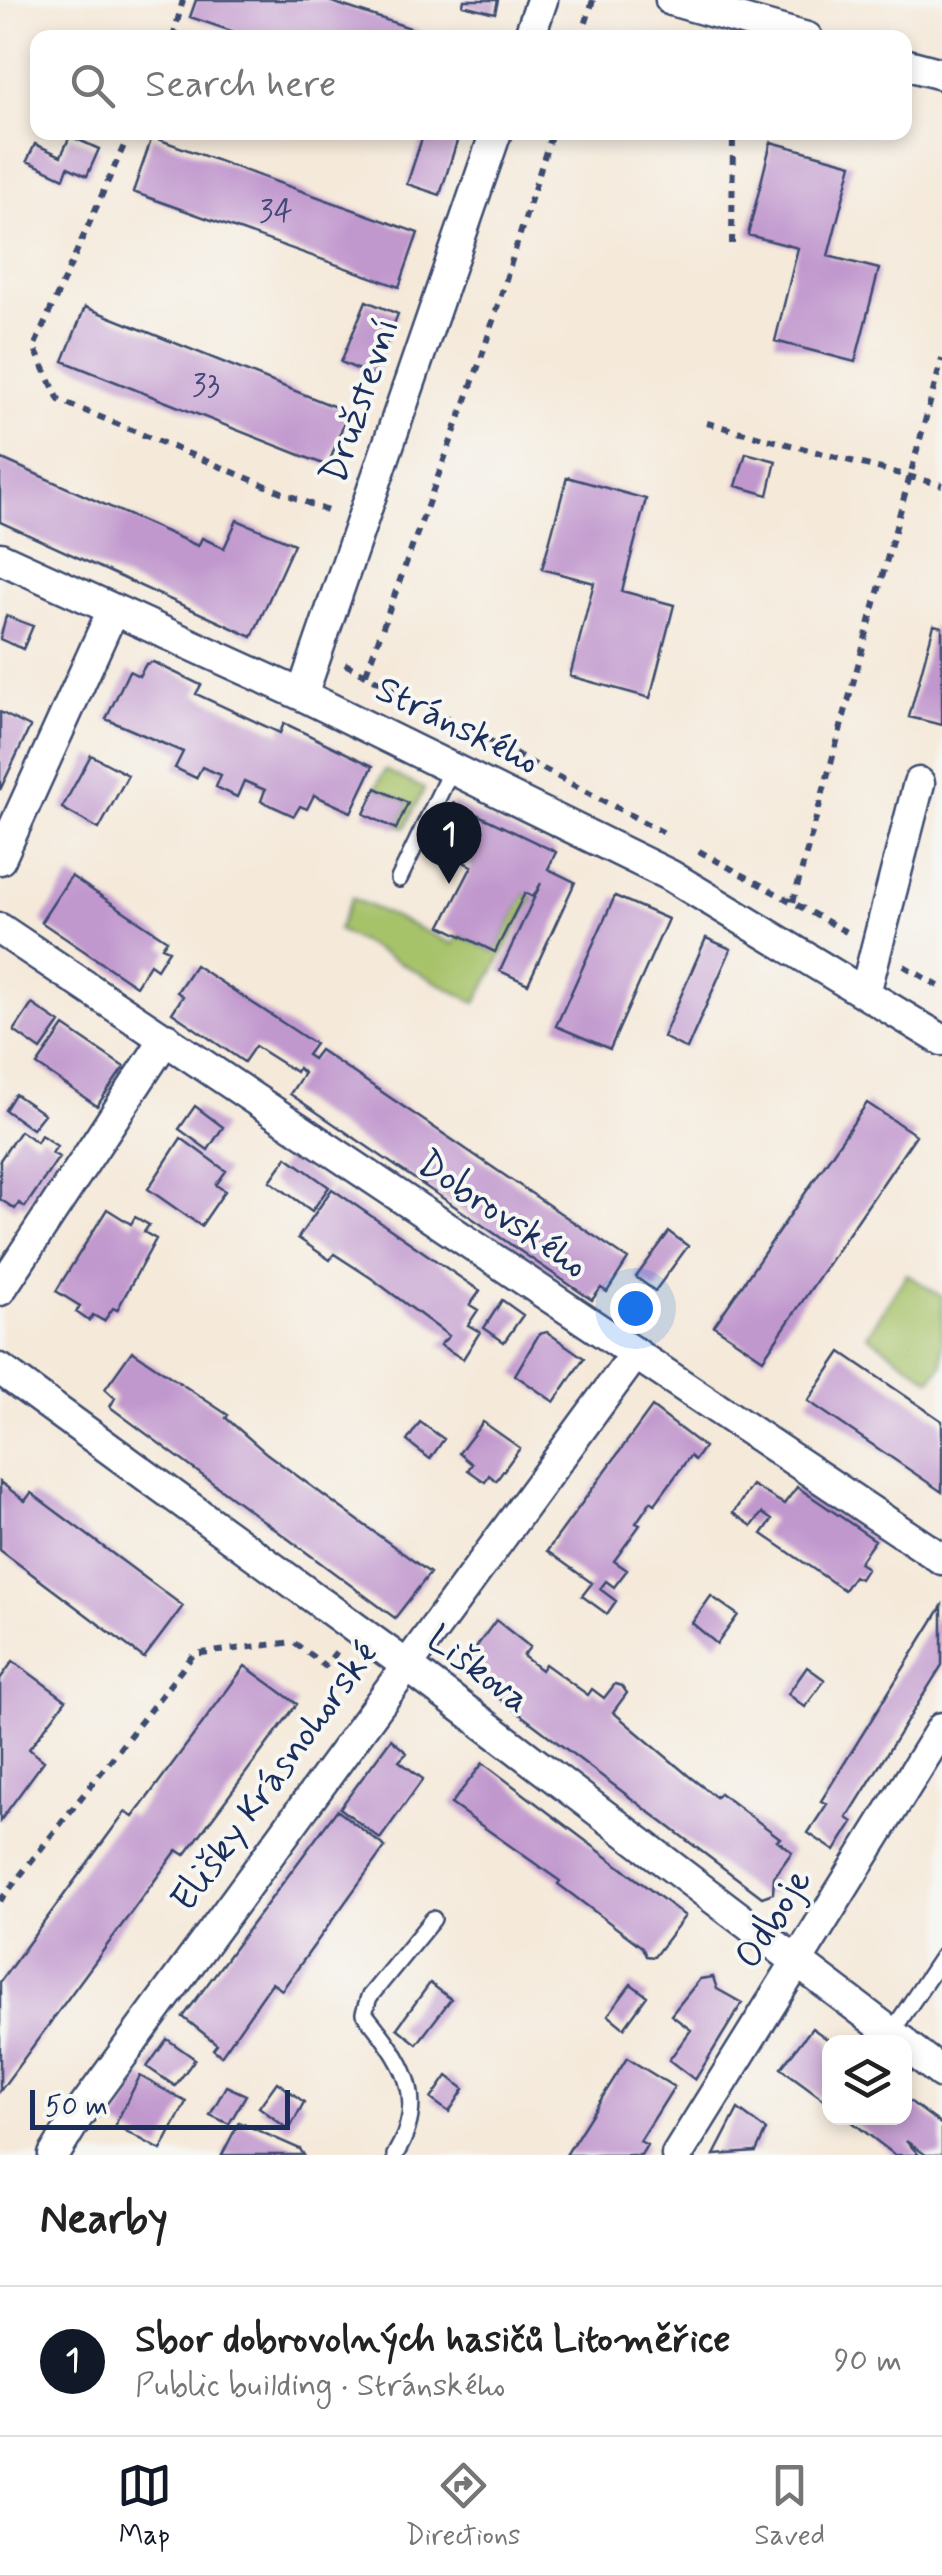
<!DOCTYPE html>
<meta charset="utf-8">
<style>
body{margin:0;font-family:Mynerve,sans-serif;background:#f2f2f2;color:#222}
.controls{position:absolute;right:30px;bottom:30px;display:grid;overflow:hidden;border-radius:20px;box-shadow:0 5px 15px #0003}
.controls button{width:90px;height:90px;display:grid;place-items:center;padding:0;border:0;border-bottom:2px solid #e0e0e0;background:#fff;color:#222;font:50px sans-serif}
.scale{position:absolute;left:30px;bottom:25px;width:260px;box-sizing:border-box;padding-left:10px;border:5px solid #1b2f5e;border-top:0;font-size:28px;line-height:35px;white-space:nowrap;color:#1b2f5e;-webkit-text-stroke:8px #f6f6f2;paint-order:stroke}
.you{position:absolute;left:635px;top:1308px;width:35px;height:35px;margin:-25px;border:8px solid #fff;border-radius:50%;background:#1a73e8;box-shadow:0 0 0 15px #1a73e833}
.badge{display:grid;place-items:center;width:65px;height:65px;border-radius:50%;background:#111827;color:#fff;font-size:32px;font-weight:700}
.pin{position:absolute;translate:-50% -82px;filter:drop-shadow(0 2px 5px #0008)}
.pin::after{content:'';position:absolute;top:52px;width:35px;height:30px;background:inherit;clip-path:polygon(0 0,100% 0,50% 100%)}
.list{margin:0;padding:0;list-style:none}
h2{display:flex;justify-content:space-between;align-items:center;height:130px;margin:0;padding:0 40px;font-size:42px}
h2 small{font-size:32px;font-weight:400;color:#767676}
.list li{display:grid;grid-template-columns:65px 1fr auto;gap:30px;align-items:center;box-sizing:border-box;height:150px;padding:0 40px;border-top:2px solid #e0e0e0}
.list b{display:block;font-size:38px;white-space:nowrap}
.list p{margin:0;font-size:32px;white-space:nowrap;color:#767676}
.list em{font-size:32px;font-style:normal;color:#767676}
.icon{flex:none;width:55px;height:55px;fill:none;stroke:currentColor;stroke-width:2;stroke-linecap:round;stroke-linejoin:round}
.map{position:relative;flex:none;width:942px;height:2155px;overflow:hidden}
.search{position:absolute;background:#fff;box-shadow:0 5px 15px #0003;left:30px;right:30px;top:30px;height:110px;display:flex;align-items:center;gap:25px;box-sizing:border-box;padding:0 35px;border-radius:20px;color:#767676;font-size:38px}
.sheet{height:280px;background:#fff}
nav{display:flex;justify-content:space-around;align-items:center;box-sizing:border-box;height:140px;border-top:2px solid #e0e0e0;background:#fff;font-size:28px;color:#767676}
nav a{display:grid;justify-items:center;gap:5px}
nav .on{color:#111827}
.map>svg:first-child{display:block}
.green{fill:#a7c36b;stroke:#617964;stroke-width:2.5}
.building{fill:#c198ce}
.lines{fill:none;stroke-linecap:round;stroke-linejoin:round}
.lane-casing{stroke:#3c4b70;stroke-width:20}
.street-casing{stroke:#3c4b70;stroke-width:35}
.path{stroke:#3c4b70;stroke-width:6;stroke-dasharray:8 8;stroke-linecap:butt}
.lane{stroke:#fff;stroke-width:15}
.street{stroke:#fff;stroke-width:30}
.labels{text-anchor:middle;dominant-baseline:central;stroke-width:8;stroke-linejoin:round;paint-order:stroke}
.number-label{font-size:32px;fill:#44497a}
.street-label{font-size:38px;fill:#1b2f5e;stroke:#f6f6f2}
</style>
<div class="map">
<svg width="942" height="2155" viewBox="0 0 942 2155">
<rect width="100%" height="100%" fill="#f6f6f2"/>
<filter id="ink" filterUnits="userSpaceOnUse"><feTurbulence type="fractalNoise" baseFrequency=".01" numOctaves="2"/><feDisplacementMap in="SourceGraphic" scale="20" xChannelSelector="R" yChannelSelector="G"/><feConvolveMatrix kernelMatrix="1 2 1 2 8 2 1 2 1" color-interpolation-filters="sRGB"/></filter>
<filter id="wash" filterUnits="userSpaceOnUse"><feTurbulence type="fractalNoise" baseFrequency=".0048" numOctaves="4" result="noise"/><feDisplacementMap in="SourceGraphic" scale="40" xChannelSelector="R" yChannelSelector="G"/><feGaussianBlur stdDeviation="2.25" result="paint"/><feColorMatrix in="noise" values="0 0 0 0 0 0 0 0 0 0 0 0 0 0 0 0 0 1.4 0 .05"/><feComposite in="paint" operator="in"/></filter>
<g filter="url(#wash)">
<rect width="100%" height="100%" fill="#f5e9d9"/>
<path class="green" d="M385,770L424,789L405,828L398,825L408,803L376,788Z
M525,893L533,897L476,1003L338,930L352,898L453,944L459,935L495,952Z
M907,1274L942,1297V1365L931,1380L867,1335Z"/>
<g id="blocks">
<path class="building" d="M196,0H326L437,37L252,38L190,17Z
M464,0H498L495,13L463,5Z
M424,132H460L440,195L407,184Z
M70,136L99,149L87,176L68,167L64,178L27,161L35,144L61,156Z
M152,137L418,233L399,287L133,192Z
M771,142L852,164L828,256L879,269L855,362L775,341L798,248L748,235Z
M366,301L398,314L373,376L341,362Z
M85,307L348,412L328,466L63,361Z
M746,453L776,461L768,495L736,486Z
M0,458L198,546L202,538L224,548L237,520L294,544L252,637L0,522Z
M567,477L646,499L622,591L674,605L650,698L570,676L594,583L542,569Z
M6,616L33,626L23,649L0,639Z
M934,625L942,627V725L909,717Z
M153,662L201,685L196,694L280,733L284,723L373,766L351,812L314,795L307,809L300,806L294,816L261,801L265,790L244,781L237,797L216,787L221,775L202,767L196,778L175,768L183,752L106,719L129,671L139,676L146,664Z
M0,712L30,727L0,790Z
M91,755L128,775L99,829L62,808Z
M376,788L408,803L396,829L364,814Z
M453,803L556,852L548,869L575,882L528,984L500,971L541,883L533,897L525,893L495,952L441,926L472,866L433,848Z
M71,876L167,940L162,947L169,950L157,969L150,964L136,986L41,922Z
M615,896L668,919L610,1049L556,1026Z
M706,938L731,949L687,1049L663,1037Z
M195,965L315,1044L307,1055L313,1059L320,1050L628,1259L607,1292L601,1288L592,1300L290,1094L304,1073L298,1068L296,1072L255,1046L244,1062L172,1013L183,996L177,992Z
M32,1004L60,1023L41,1050L14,1031Z
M64,1026L124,1067L97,1106L37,1065Z
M15,1094L44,1114L32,1129L5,1110Z
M867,1103L916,1135L763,1359L714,1326Z
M195,1106L223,1127L208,1150L179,1129Z
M20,1131L37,1142L41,1135L57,1146L52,1153L59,1157L25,1207L19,1203L15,1209L0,1199V1160Z
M181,1138L226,1171L216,1185L225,1191L201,1226L148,1189Z
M287,1157L329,1187L312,1211L270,1181Z
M332,1189L480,1291L470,1305L478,1310L468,1325L480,1332L463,1359L440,1345L449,1336L371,1278L334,1254L330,1260L298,1238Z
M107,1209L131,1224L135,1217L149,1225L144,1232L156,1239L117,1310L113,1308L104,1321L93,1315L89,1321L76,1312L80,1306L56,1291Z
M669,1232L688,1246L655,1291L636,1277Z
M502,1300L523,1315L504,1342L484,1328Z
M547,1332L584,1358L554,1402L515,1375L539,1334Z
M132,1351L228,1415L226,1418L266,1453L430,1573L395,1618L110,1407L115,1398L105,1389Z
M841,1352L942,1421V1492L808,1401Z
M652,1407L704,1447L695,1460L690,1456L655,1504L651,1501L636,1523L640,1525L614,1561L627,1570L614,1587L606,1581L600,1589L616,1601L607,1614L582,1596L592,1583L547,1551Z
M420,1422L444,1439L430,1459L407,1441Z
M483,1422L520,1448L496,1481L489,1475L485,1482L468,1470L472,1464L459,1453Z
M0,1482L25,1501L31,1493L183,1606L144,1658L0,1550Z
M752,1485L784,1504L797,1487L875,1540L859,1563L867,1568L860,1579L854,1576L844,1590L762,1534L772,1520L762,1513L752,1526L733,1513Z
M711,1596L738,1615L717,1644L692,1623Z
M942,1606V1665L847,1818L853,1822L835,1851L808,1833L827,1804L821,1801Z
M496,1620L530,1647L523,1656L541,1670L545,1664L588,1695L592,1689L604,1698L615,1684L622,1686L627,1693L613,1712L690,1777L716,1797L720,1793L780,1838L777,1840L792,1852L774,1877L773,1893L762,1897L460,1669Z
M13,1661L66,1700L29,1749L44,1761L0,1821V1679Z
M245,1666L297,1704L185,1855L177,1850L0,2091V1982L125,1812L133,1817Z
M807,1667L825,1680L805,1707L788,1694Z
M391,1739L407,1753L399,1761L423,1779L380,1839L340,1808Z
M483,1763L685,1916L654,1957L646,1956L642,1947L558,1884L560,1881L451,1804Z
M337,1810L385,1847L282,1990L272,1983L221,2056L213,2049L217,2044L183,2017Z
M713,1977L717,1989L742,2003L695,2080L669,2060L691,2030L671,2015L700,1979Z
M430,1983L451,1999L417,2044L397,2028Z
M631,1984L647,1996L624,2028L608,2015Z
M812,2028L830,2041V2104L781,2068Z
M167,2039L195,2059L175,2086L147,2067Z
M627,2058L674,2087L640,2141L647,2145L641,2155H566Z
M140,2076L186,2102L161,2150L115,2125Z
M447,2076L464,2089L449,2112L431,2099Z
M277,2082L304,2102L289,2130L259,2107Z
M226,2086L246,2095L229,2124L210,2115Z
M904,2097L942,2125V2155H926L906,2141L919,2155H895L847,2118H904Z
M738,2109L766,2130L756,2152L714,2155Z
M239,2122L300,2149L304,2155H222Z"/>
</g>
</g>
<g filter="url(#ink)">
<use href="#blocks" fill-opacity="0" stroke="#3c4b70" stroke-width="2.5"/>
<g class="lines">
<defs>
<path id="lane" d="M399,879L452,768
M891,2033L942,1957
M395,2155C430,2097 402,2060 364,2013L369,1997L433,1919"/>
<path id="street" d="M671,0L807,38
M529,38L542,0
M904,64L942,74
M0,558L302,695L671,876L942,1040
M302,695L496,132
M0,859L113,610
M0,929L942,1559
M865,993L919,783
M0,1290L166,1038
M0,1369L406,1665L903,2042
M904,2044L942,2073
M54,2155L77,2117L636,1353
M677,2155L942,1728"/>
</defs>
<use href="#lane" class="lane-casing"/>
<use href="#street" class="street-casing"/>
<path class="path" d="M173,38L183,0
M581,38L593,0
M130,132L34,347L59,400L332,513
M732,244L733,132
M707,423L942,485
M345,664L670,836
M366,673L481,359L552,132
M699,851L850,934
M793,902L942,359
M904,966L942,988
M0,1901L194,1654L293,1642L325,1666L336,1652"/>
<use href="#lane" class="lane"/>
<use href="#street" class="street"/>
</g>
</g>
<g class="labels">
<g class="number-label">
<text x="276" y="212">34</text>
<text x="206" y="386">33</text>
</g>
<g class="street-label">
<text transform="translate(361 401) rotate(-71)">Družstevní</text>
<text transform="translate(457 726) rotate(26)">Stránského</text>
<text transform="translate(502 1215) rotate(34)">Dobrovského</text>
<text transform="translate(478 1670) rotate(37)">Liškova</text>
<text transform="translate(275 1777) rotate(-54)">Elišky Krásnohorské</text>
<text transform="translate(774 1919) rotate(-58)">Odboje</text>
</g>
</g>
</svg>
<div class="controls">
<button><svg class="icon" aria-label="layers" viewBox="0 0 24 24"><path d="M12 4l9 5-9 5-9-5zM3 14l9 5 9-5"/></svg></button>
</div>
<div class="scale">50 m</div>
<div class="you"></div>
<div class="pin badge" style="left:449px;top:884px">1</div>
<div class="search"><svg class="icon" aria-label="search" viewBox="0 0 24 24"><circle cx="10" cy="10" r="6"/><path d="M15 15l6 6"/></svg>Search here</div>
</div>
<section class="sheet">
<h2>Nearby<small></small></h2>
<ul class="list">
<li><span class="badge">1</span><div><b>Sbor dobrovolných hasičů Litoměřice</b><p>Public building · Stránského</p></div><em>90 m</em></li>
</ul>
</section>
<nav>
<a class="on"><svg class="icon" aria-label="map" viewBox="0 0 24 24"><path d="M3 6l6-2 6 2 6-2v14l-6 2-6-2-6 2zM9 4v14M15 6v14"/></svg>Map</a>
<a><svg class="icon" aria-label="directions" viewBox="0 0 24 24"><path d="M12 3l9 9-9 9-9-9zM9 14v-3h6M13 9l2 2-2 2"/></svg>Directions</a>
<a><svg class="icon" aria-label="saved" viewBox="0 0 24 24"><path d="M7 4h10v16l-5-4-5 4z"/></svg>Saved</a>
</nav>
